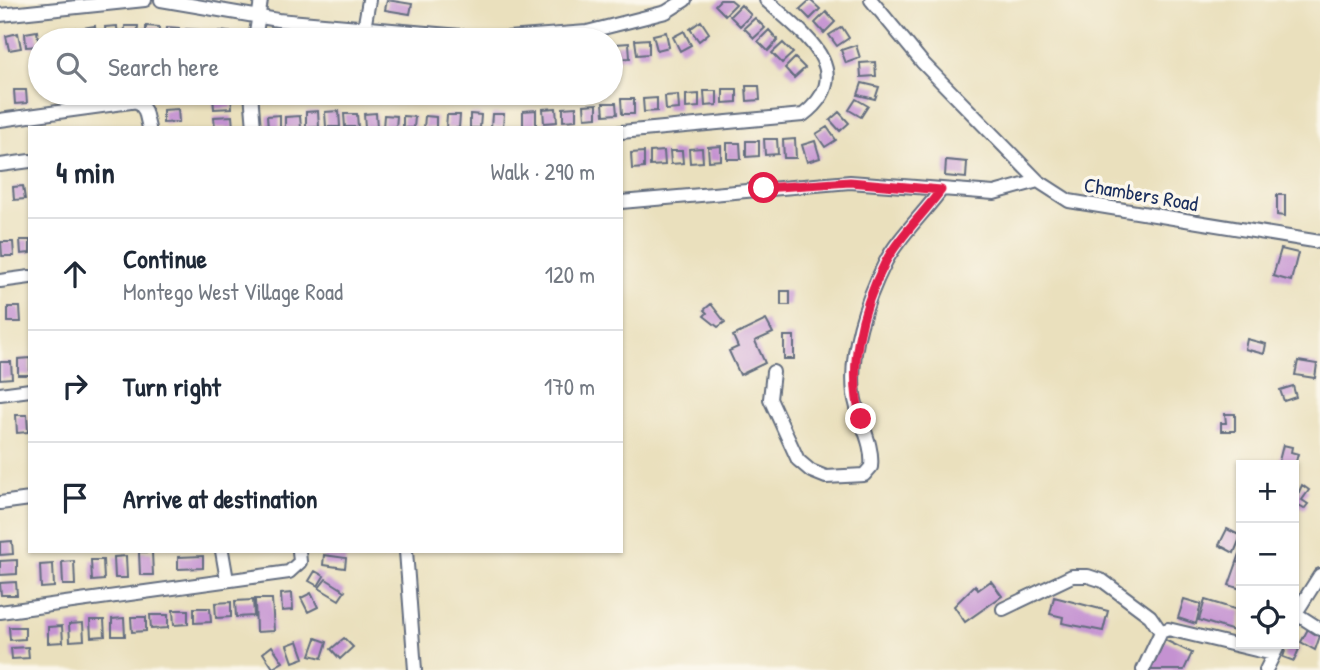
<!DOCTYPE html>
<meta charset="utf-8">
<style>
body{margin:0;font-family:"Patrick Hand",sans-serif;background:#f2f2f3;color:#1f2937}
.controls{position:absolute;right:21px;bottom:21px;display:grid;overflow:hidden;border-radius:0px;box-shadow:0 2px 5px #0004}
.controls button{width:63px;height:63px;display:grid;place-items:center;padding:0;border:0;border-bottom:2px solid #e0e1e3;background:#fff;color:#1f2937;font:35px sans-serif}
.stop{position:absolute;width:21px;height:21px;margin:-16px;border:5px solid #e11d48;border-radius:50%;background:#fff}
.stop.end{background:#e11d48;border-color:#fff;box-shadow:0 2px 7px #0008}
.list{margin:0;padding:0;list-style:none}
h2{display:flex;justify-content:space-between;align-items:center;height:91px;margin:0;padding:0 28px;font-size:30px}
h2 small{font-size:23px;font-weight:400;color:#747a83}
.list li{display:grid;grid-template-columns:46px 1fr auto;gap:21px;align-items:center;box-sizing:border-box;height:112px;padding:0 28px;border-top:2px solid #e0e1e3}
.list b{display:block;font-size:26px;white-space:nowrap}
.list p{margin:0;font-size:23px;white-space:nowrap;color:#747a83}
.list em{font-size:23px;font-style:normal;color:#747a83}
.icon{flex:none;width:38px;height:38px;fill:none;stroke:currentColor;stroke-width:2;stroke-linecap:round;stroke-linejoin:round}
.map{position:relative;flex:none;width:1320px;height:670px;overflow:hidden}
.search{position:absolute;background:#fff;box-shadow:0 2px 5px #0004;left:28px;top:28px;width:595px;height:77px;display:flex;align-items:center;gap:18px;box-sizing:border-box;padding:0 24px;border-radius:38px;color:#747a83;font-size:26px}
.panel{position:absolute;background:#fff;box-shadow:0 2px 5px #0004;left:28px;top:126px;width:595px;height:427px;border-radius:0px}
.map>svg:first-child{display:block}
.building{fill:#c492d1}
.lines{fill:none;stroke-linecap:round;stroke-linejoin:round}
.minor-casing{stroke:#636d7f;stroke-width:16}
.minor{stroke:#fff;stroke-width:12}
.route{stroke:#e11d48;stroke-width:9}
.labels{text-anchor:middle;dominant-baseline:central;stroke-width:7;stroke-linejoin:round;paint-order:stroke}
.street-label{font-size:21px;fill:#1b2f5e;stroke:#fbf7ec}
</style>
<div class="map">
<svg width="1320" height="670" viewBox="0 0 1320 670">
<rect width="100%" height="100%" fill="#fbf7ec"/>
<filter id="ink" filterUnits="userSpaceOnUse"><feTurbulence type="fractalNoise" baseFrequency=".0143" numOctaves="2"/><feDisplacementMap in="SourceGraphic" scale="14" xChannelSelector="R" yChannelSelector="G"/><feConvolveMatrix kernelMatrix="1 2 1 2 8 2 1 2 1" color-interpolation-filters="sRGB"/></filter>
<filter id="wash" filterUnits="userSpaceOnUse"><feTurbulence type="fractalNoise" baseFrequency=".00686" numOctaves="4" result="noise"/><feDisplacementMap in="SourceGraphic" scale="28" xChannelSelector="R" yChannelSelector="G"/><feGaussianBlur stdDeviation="1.57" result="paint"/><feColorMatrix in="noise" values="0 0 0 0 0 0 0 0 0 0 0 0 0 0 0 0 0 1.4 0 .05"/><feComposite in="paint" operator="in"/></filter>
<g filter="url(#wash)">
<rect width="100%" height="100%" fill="#eae0bd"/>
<g id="blocks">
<path class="building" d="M387,0L412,4L410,14L385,10Z
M720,0H731L736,4L725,15L715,5Z
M810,0L820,9L810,19L800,9Z
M741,5L751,15L740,26L730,16Z
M826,12L835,22L824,33L815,23Z
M755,18L765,28L754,38L744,28Z
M701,21L709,33L699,41L690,29Z
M95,26L96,40H84L82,28Z
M117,26L118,40H106L105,27Z
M125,26H138L137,40H124Z
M146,26L159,27L158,40H146Z
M167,27L179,28V40H166Z
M842,27L849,38L837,46L829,35Z
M75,28L76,40H63L62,30Z
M186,29L199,30L198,40H185Z
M769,30L778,40L768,51L758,41Z
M37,31L39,46L26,47L25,33Z
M219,31L235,33V40H218Z
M684,31L691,45L680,51L673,37Z
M666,32L669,47L657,50L653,35Z
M18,33L21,48L9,50L6,36Z
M649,39V54L637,55L635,40Z
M629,43L630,58L617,59L616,44Z
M783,43L793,53L782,63L772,53Z
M856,45L860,58L846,63L841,50Z
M795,58L805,68L794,78L785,68Z
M875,62L876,76L861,77L860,63Z
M862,83L879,87L875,99L858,95Z
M746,86H759L760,100L747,101Z
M723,89H737V102L723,103Z
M14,90H26L27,103L15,104Z
M704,91H717V105L705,106Z
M699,94V107L686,108V95Z
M231,95L232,108L214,109L213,96Z
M678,95L679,109L666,110L665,96Z
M657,98V111L644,112L643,99Z
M621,99H634V114H622Z
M856,99L868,106L861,117L849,110Z
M603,103H616L617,114L604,115Z
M597,104V117L585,118L584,105Z
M576,107V120L563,121V108Z
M556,108L557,122L544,123L543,109Z
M178,109L179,122L163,123V110Z
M536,110V126H523V111Z
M318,111L319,127L306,128V112Z
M339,111L340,127H326L325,112Z
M839,112L849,123L840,131L830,120Z
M376,113L377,128H365L364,114Z
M344,114H357L358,127H345Z
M470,114L481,115L480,128H470Z
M492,114H504L503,127H491Z
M280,115V128H268L267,116Z
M384,115L397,116L396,128H383Z
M447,115H460L459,128H446Z
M232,116L233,128H215L214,117Z
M300,116L301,128H285V117Z
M403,116L415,117L414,128H403Z
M425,116L436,117V128H424Z
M827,127L836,140L825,147L816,134Z
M764,139H777L778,154L765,155Z
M795,139L796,158H784L783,140Z
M746,141H759V156L746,157Z
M815,141L820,158L807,162L802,145Z
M727,143H740L741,159H727Z
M721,146V160L709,161L708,147Z
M702,148L703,162L690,163L689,149Z
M664,151L665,165L650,166V152Z
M670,151H682L683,163L671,164Z
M644,152V168L632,169L631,153Z
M946,160L967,162L966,178L945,176Z
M23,186L25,199L14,200L13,187Z
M1277,195H1285V216L1277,215Z
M20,240H30V253L21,254Z
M1,242H13L14,256H2Z
M1281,249L1298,253L1291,281L1273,276Z
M781,291H790V305H781Z
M711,304L725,322L718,327L704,316L707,313L704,310Z
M8,307H20L21,322H8Z
M766,320L773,333L755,341L765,363L740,375L729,351L738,347L733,336Z
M784,336H794V359H784Z
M1247,339L1266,344L1264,354L1245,349Z
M30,358V375H18V359Z
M1298,361L1317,364L1315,378L1295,375Z
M0,362H11L12,378L0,379Z
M1293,386L1296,397L1284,401L1280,390Z
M1225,414H1235V431H1221V423H1226Z
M16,415H27L28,432L17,433Z
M1283,445L1292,447L1291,452L1298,454L1295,465H1278Z
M1302,485L1309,490L1302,500L1308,504L1304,509L1294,503Z
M1227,529L1241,536L1234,553L1219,545Z
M12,541L13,554L0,555V542Z
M1241,551V589L1229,585Z
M139,552H152L153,575H140Z
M324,555L346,558L345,568L323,565Z
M126,556L127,578H115L114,557Z
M203,556V568L178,569V557Z
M17,560V574L0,575V561Z
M91,560H103L104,580L92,581Z
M74,561L75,585H63L62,562Z
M53,564L54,587L41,588L40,565Z
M315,571L324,576L318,586L309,581Z
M326,579L345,591L339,600L319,588Z
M991,581L1002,596L965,622L954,606L975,585L978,590Z
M16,582L17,595H1L0,583Z
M292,593L293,610L282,611L281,594Z
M311,593L318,607L308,612L301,598Z
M1054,597L1108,611L1103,631L1062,623L1063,617L1050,614Z
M255,599H272L274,631L256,632Z
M1184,599L1201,604L1196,624L1178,618Z
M253,600L254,616L236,617L235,601Z
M1205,600L1241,611L1237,632L1199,620Z
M231,602V617L216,618L215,603Z
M194,608H210L211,622L194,623Z
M173,610H188V624L174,625Z
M150,615H168V628L151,629Z
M131,617H146V631L132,632Z
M124,618L125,636H112V619Z
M90,620H104L105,636L91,637Z
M83,623L84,640L70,641L69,624Z
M62,626L63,642L48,643V627Z
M9,627H25V639L10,640Z
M1308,629L1320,636L1315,650L1301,642Z
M316,638L327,642L322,658L310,655Z
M344,638L353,647L340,659L331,649Z
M1165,640L1192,653L1184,670H1146L1148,665L1152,667Z
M298,641L304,658L293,662L287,645Z
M1287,645L1299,649L1294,661L1283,657Z
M272,646L283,662L273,668L263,653Z
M28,647L29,658L12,659L11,648Z"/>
</g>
</g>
<g filter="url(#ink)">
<use href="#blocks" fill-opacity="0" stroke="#636d7f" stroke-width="2"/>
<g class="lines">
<defs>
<path id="minor" d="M161,0L278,20L495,39L587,32L666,12L685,0
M871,0L922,62L1038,181L1069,201L1320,242
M0,15L145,0
M364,29L369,0
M255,40L261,0
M251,93L254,128
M0,120L138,101L145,111L149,128
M621,132L803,115C860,71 801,32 766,0
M0,165L30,161
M621,202L850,182L994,193L1038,181
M0,281L30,277
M773,372L770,399L798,460L811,471L826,477L864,475L871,467C874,442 857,419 854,394C849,351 866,301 885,263C896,240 925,212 941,190
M0,394L30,390
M0,503L30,499
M222,551L227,580
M406,551L415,670
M1003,609L1072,576H1088L1103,581L1150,616L1161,632
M0,612L289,572L300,562L299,551
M1295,613L1320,629
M1294,616L1320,575
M1143,670L1161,632L1168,629L1273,654
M1266,670L1279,644"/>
</defs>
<use href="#minor" class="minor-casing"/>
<use href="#minor" class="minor"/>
</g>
</g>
<g class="lines" filter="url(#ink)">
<path class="route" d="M764,188L850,182L941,190C925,212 897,239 885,263C861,310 847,367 861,419"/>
</g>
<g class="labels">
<g class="street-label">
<text transform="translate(1141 194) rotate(10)">Chambers Road</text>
</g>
</g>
</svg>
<div class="controls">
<button>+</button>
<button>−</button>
<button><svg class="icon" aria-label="locate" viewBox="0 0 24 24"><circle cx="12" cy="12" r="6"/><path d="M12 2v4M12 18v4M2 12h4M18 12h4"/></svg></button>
</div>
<div class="stop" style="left:764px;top:188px"></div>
<div class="stop end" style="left:861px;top:419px"></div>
<div class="search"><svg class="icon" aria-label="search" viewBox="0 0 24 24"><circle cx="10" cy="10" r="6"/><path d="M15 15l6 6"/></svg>Search here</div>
<section class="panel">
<h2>4 min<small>Walk · 290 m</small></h2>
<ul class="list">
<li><svg class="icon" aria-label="ahead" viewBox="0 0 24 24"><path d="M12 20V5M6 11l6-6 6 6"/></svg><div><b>Continue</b><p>Montego West Village Road</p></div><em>120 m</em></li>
<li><svg class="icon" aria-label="right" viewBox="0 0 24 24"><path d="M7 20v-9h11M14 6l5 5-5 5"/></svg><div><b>Turn right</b></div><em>170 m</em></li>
<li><svg class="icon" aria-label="arrive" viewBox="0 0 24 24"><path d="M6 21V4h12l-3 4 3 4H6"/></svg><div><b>Arrive at destination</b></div></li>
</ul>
</section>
</div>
